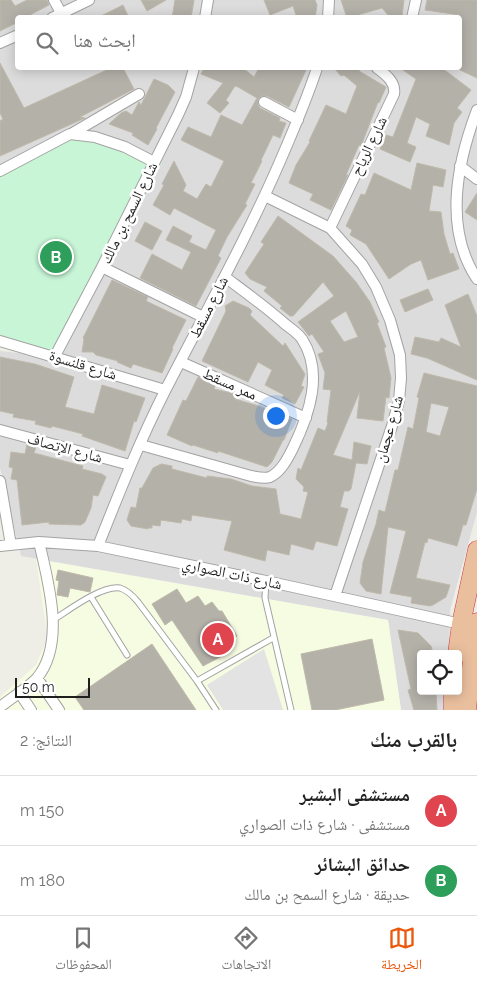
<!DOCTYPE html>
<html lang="ar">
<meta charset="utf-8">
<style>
body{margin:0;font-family:Raleway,"Noto Naskh Arabic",sans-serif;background:#f2f2f2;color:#222;direction:rtl}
.controls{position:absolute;right:15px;bottom:15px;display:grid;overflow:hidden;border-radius:5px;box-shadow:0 2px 12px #0003}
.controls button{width:45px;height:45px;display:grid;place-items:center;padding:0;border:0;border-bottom:1px solid #e0e0e0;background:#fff;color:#222;font:25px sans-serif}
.scale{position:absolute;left:15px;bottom:12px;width:75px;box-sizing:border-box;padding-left:5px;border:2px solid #1f1f1f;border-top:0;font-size:14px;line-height:18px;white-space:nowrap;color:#1f1f1f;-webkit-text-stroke:4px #fff;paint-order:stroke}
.you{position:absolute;left:275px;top:415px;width:18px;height:18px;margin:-12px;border:4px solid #fff;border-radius:50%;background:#1a73e8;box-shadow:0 0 0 8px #1a73e833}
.badge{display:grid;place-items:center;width:32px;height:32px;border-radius:50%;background:#ea580c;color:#fff;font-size:16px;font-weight:700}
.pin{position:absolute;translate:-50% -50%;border:2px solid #fff;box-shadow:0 1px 5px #0006}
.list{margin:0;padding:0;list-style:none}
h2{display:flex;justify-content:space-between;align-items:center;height:65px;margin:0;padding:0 20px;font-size:21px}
h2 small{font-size:16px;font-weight:400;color:#767676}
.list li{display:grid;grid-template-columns:32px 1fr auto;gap:15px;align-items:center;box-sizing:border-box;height:70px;padding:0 20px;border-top:1px solid #e0e0e0}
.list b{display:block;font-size:19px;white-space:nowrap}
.list p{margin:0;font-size:16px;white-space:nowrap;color:#767676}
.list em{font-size:16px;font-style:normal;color:#767676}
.icon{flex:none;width:28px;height:28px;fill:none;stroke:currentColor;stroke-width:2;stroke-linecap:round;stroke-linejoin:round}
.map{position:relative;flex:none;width:477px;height:710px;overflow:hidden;direction:ltr}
.search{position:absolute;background:#fff;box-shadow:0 2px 12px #0003;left:15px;right:15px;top:15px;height:55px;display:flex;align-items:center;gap:12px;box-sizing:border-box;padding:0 18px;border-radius:5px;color:#767676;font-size:19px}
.sheet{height:205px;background:#fff}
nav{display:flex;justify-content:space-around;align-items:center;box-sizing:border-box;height:70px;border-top:1px solid #e0e0e0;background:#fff;font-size:14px;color:#767676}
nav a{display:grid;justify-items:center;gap:2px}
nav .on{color:#ea580c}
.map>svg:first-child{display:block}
.residential{fill:#dddcdc;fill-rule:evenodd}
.education{fill:#f6fce2}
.park{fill:#c7f5d6}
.parking{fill:#e3e3e3}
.building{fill:#b4b1a9;stroke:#bfb9aa;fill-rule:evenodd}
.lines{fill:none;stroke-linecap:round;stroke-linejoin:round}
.service-casing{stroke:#a3a3a3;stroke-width:7}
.minor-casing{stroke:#a3a3a3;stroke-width:12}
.trunk-casing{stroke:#cb3543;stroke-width:19}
.service{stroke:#fff;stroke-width:5}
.minor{stroke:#fff;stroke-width:10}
.trunk{stroke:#eabf9e;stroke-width:18}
.labels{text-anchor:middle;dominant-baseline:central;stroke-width:5;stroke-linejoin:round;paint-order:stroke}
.street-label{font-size:15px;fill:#1f1f1f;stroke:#fff}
</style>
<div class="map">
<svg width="477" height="710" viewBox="0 0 477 710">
<rect width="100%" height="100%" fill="#efeee6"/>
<path class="residential" d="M0,0H477V512L450,610L449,654H421V691H448L447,710H401L388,620L21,556L0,468V351L56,357L0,172ZM18,18H460V68H18Z"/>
<path class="education" d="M36,559L388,620L401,710H0V697L36,665L45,644L47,633Z"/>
<path class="park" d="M73,135L115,141L162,162L61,358L0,342V172Z"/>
<path class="parking" d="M264,649L283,710H223L207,685Z"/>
<path class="building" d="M0,0H11L15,6L27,0H47L49,5L24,18H18V22L0,31Z
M141,0H166L147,11Z
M175,0H194L191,18H172Z
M264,0H315L317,5L315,18H297L293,6L270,15Z
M341,0H404L402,17L388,15L382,8L347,18Z
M427,0H477V78L460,70V15L425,10Z
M123,5L129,18H97Z
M0,63L24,108L111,68H123L134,89L80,117L85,118L0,156V121L3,119L0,113Z
M204,68H243L254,77L259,68H301L306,70L289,107L267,96H261L258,99V105L260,108L280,118L279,121L286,123L280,138L273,135L261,160L262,161L251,183L255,184L245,204L247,205L227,237L218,256L221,258L196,306L140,278L152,254L182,270L191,252L166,240L173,226L192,236L189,242L206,250L216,230L174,208L170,215L153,205L164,185L162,184L174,161L186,185L183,191L197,199L206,184L211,187L224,161L181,140L188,127L211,137L221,115L242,125L257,98L238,87L235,86L226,100L229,103L220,113L207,103L223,83L201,74Z
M334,68H361L359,71L386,87L379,103L378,102L361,146L359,145L346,175H348L331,210L310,200L313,194L289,183L296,165L310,142L309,141L326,105L346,114L357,86L344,75L341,76Z
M400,68H442L471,90L457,108L462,112L454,123L449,145L426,136L430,124L416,117L407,143L416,147L410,162L380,149L386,135L393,137L416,79Z
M154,79L168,85L175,92L156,128L157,129L148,145L132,135L133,133L109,124L121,113L126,111L132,115L139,102L141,105Z
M417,163L446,170L443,187L433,185L429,211L441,212L444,234L450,254L453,253L459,269L428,280L421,260L411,264L389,279L366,244L350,235L352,230L346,226L361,194L365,195L374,173L411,190Z
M477,193V220L465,212Z
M278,216L333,256L356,282L370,302L379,322L377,323L386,347L384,348L391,378L389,398L386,397L383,421L357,418L360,391L333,455L352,460L354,442L371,446L367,464L356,463L351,489L349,491H344L340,507L348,509L337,546L316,541L313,550L291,544L289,555L267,550L265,561L224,550L232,521L192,515L191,521L182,519L181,523L161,520L160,526L152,525V528H148V529L131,526L127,520L131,507L136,508L140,488H142L153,468L161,464L172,466V469L207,478V476L231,479L252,486L276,489L280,514L301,519L308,492L303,491L304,487L296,479L298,468L301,470L318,428L325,431L328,423L327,422L331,390L323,389L325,373L318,354L324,352L312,334L309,336L298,322L334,296L323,282L293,316H290L280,308L282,306L264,291L267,287L250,279L245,273L264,244L261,242ZM346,311L358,337L344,342L330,321Z
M145,222L162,231L152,250L135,241Z
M112,280L148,297L146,301L186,320L172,348L173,349L162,373L133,364L131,368L117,362L118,361L96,355L93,352H82L84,339L83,338Z
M428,289L433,300L405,312L400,300Z
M468,294L477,316V380L427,358L411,354L415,337L439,342L441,338L461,347L445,305Z
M233,301L249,308L252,311L250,315L283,346L285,343L305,374L301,386L304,387L295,404L282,398L284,395L265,385L272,370L258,362L248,382L202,361L226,311L225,306Z
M0,357L35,364L74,377L65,407L94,414L102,385L145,398L136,422L134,421L125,451L82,436L83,434L52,426L51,428L35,424L36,421L13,417L14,414L0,411Z
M424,373L477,386V489L466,525H463L457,546L428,538L427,543L425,542L416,578L450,585L446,597L433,605L430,606L411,603L412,597L390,593L406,531L388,527L381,594L366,591L360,583L363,562L376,524L379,510L385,512L395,470H398L408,427L413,429L419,398L417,397ZM431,403L449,407L440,436L426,432Z
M198,377L215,386L214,389L236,394L235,399L259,406L292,419L284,440H283L272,462L267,467L218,451V453L193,445L192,446L167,435L183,400L186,401Z
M27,444L36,447L34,453L83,466L82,469L102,474L106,477L98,496L93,495L91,508L85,522L81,525L49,524V522L22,525L17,480L11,479L13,468L9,467L11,452L25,454Z
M58,570L93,578L90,592L70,588L68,597L57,595L59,581L56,580Z
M177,589L186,603L198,596L205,606L212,602L219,611H222L237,636L219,647L224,655L203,666L172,620L165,625L152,604Z
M398,630L418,633L431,646L433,654H421V691H436L437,710H414L408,690L411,689Z
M372,639L384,700L335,710H312L301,654Z
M152,644L196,710H84L75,697Z"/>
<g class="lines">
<defs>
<path id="service" d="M266,581L265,598L291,710
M91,597L127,655
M53,620C69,610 102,585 120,588C127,590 133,596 138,602L197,681L216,710
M197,681L273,638"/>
<path id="minor" d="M54,0L61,13
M52,18L89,0
M205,18L208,0
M328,18L329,0
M412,18L416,0
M0,43L18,35
M264,102L298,120
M477,110C457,163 443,228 477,279
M71,134L139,94
M460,166L477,179
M0,171L70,134L95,137L125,147L154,162
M265,196L330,228L362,264L376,287L390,320L400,355L401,378L399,401L392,426L335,596
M330,228L394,94C396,82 386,75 377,68
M102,267L203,317
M0,341L165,390
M55,356L102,267L178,115L186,97L194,68
M181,362L306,418
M0,430L130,465
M141,445L251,476C257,477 264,479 270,477C281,472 288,458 293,448C309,415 324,373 302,339C298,333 290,328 285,324C266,307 245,292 225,277
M0,481L11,545
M0,546L39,542L98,546L266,581L461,624
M98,546C119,493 140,440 166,389C205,313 247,238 281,159C294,129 307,99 317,68
M37,678L59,710
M19,692L31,710
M0,707C11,698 28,688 37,678C66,643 48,581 39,542"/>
<path id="trunk" d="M457,654L461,624L477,550
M453,710V691
M467,710L474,638L477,622"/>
</defs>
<use href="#service" class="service-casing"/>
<use href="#minor" class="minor-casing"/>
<use href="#trunk" class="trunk-casing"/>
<use href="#service" class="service"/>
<use href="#minor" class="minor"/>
<use href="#trunk" class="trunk"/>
</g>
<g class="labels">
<g class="street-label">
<text transform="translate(369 146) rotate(-64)">شارع الرياح</text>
<text transform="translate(129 213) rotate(-64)">شارع السمح بن مالك</text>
<text transform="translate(209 307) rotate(-63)">شارع مسقط</text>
<text transform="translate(83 365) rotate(17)">شارع قلنسوة</text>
<text transform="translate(230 384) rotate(24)">ممر مسقط</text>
<text transform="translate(389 429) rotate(-74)">شارع عجمان</text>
<text transform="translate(65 448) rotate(15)">شارع الإتصاف</text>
<text transform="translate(232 574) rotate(12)">شارع ذات الصواري</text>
</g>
</g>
</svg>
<div class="controls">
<button><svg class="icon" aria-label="locate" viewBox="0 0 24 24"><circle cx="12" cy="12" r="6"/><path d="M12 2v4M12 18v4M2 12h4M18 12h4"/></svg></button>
</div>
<div class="scale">50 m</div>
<div class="you"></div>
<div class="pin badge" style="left:218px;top:639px;background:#e0444e">A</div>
<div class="pin badge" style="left:56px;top:257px;background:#2e9e5b">B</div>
<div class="search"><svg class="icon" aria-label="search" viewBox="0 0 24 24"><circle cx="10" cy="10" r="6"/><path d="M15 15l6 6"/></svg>ابحث هنا</div>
</div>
<section class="sheet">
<h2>بالقرب منك<small>النتائج: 2</small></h2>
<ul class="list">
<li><span class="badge" style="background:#e0444e">A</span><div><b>مستشفى البشير</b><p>مستشفى · شارع ذات الصواري</p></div><em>150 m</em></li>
<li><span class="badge" style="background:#2e9e5b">B</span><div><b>حدائق البشائر</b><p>حديقة · شارع السمح بن مالك</p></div><em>180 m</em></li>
</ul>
</section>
<nav>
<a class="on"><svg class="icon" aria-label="map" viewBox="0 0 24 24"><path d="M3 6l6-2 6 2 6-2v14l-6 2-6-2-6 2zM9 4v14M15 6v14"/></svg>الخريطة</a>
<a><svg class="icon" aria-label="directions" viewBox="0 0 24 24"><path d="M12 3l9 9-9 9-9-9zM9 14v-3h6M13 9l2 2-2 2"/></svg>الاتجاهات</a>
<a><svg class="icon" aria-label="saved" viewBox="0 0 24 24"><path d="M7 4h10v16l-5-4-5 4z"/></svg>المحفوظات</a>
</nav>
